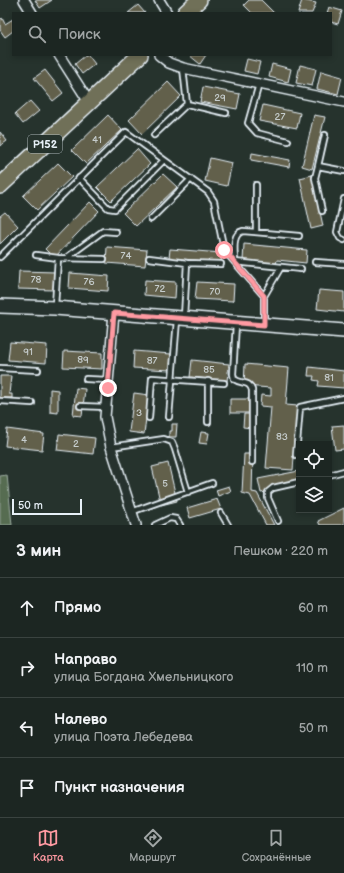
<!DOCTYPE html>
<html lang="ru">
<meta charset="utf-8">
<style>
body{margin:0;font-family:"Balsamiq Sans",sans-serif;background:#252e2a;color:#f1f3f6}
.controls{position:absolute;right:12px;bottom:12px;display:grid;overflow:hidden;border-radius:0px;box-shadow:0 2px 6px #0003}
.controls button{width:36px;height:36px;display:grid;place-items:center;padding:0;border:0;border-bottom:1px solid #3a4340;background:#1c2622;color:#f1f3f6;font:20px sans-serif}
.scale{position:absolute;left:12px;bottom:10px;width:70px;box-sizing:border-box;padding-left:4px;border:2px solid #e8f1f8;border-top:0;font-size:11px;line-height:14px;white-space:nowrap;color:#e8f1f8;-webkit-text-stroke:3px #26332d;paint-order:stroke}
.stop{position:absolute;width:12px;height:12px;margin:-9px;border:3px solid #ff9aa2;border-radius:50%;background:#fff}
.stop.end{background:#ff9aa2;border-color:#fff;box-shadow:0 1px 4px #0008}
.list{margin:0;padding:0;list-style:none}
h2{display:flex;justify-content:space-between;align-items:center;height:52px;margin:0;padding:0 16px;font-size:17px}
h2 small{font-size:13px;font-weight:400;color:#a0a5a5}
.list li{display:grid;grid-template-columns:26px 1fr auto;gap:12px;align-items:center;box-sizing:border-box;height:60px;padding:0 16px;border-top:1px solid #3a4340}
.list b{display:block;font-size:15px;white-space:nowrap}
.list p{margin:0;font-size:13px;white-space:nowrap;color:#a0a5a5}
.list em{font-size:13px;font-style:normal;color:#a0a5a5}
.icon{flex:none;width:22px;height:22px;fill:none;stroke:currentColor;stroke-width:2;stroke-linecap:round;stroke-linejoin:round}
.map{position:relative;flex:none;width:344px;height:525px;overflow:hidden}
.search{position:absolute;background:#1c2622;box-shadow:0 2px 6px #0003;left:12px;right:12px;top:12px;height:44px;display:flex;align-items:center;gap:10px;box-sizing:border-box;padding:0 14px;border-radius:0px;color:#a0a5a5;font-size:15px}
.sheet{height:292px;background:#1c2622}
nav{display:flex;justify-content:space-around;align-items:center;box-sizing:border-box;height:56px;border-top:1px solid #3a4340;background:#1c2622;font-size:11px;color:#a0a5a5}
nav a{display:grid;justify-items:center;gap:2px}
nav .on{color:#ff9aa2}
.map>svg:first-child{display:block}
.green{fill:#566c51;stroke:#9faea4}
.building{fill:#62604c;stroke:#e8f1f8}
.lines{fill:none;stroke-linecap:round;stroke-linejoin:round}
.lane-casing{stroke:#e8f1f8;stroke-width:8}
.street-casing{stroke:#e8f1f8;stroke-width:12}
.secondary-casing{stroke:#e8f1f8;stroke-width:16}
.primary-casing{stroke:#e8f1f8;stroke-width:18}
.lane{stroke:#26332d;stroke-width:4.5}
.street{stroke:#26332d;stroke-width:9}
.secondary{stroke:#26332d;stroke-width:13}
.primary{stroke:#706f59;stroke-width:15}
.route{stroke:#ff9aa2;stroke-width:5}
.labels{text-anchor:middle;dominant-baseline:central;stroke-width:3.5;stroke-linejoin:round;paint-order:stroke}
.number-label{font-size:10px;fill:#c6cdcd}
.shield{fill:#26332d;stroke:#aeb8bb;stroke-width:1}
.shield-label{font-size:11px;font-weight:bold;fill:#e8f1f8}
</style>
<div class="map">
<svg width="344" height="525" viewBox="0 0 344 525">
<rect width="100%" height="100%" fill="#26332d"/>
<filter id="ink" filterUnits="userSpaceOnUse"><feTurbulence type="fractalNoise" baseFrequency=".025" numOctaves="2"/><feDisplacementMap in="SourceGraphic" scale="8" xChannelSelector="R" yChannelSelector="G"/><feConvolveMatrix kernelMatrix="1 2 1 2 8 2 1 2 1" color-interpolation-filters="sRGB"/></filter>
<g filter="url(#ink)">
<path class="green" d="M7,475L12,525H0V476Z"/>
<path class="building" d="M35,0H52L40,8Z
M249,0H261L274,13H252L244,5Z
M302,0L316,3L312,13H298Z
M138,5L145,13H128Z
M329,7L342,11L338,24L331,22V13H327Z
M2,18L5,24L13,19V31L5,37L0,30V20Z
M86,55H88L95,64L82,74L75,64Z
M189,55H206L200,64Z
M247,59L260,62L257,74L244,71Z
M272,64L291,69L288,82L269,77Z
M300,65L316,69L312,86L296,83Z
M45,70L63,93L53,101L34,78Z
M321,71L342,77L338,94L317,89Z
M168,82L181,96L142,134L129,120Z
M203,87L240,94L237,109L200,102Z
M30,101L39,111L23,124L15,114Z
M263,105L300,113L297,128L259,121Z
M108,115L122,130L86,164L72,150Z
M314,115L325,117L312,169L302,166Z
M0,132L7,141L0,146Z
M137,149L150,164L111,201L97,187Z
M252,153L290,160L289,167L251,160Z
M210,158L232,163L227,186L205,181Z
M58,163L72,177L37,210L23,196Z
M163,174L177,187L136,226L123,213Z
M312,175L323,226L311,229L300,178Z
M90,202L99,211L54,258L45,249Z
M5,212L18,226L0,244V216Z
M244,244L307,250L306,263L277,260L276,264L243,261Z
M107,247L147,250L145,266L106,263Z
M170,249L222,253L221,262L169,258Z
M19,271L55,272L54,290L18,289Z
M70,273L109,276L108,291L69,288Z
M145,280L176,282L175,298L144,295Z
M197,282L234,284L233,301L195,299Z
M319,290L344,292V312L317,309Z
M10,342L47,345L46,363L8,360Z
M64,351L102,353V369L63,367Z
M134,351L171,354L170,370L133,368Z
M192,360L229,364L227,381L190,377Z
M245,364L289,368L286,405L298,406L293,470L266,468L271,407L260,406L261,395L271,396V388L244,386Z
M309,367L344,371V388L318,386L319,381L313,380L314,376H308Z
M0,376H11L9,394H12V398H0Z
M76,388L85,389L82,416L73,415Z
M50,389L58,390V413L50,412Z
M134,393L149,395L144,434L129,432Z
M230,399H250V413H230Z
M244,414H252L251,428L243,427Z
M172,424H177L176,437H169V431H172Z
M344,425V449L335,450L332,426Z
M7,429L44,434L42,450L5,446Z
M201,432L209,433L207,444L199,443Z
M59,434L95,438L93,454L57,450Z
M244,454H253L252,492L257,493L274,525H266L250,495L242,493Z
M168,463L177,501L161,505L152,467Z
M299,471V485L261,493L258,479Z
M229,486L231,491L218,496L216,490Z
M217,499L221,509L190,518L187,508Z
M344,508V525H320L318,521Z"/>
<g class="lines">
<defs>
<path id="lane" d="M259,84L248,123L257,133L288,141
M187,104L226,113
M154,135L187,104L183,68
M318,166L325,135
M79,178L108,208L115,209L164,160
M344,199L337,232L340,238L344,240
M322,211L315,178L318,166L344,171
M151,219L191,179
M256,232V185
M299,236L243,231C231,234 235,252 235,262L301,269
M36,255L58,258L104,259
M0,257L126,132L208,192L214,201L224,250L264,296V323
M66,258L103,231L116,232
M149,258L187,263L221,264
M315,262L344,264
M264,296L281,267
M55,306L58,258
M184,317L187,263
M236,324L233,374L234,379C242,385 249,380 252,390V462
M0,368L38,370
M86,379L108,380
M208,381V422
M0,401L32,403
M80,406L106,407
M169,417L177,320
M149,418L152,378L224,383
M111,447L164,439L172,442L175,449L188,492
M296,455L300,407L344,398
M329,475L344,471
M131,512L212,483
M221,513L228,525
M278,521L268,498V492L273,488L299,482
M155,525L170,518L176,519L180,525"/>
<path id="street" d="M24,0L32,13
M159,0L167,13
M59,55L89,102
M159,55L169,63L183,68L344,102
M114,313L105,417L111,447L136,525"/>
<path id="secondary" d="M0,306L55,308L344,331"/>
<path id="primary" d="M185,13L199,0
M0,186L140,55"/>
</defs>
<use href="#lane" class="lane-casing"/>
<use href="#street" class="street-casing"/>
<use href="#secondary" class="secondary-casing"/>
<use href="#primary" class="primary-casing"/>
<use href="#lane" class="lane"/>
<use href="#street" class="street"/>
<use href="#secondary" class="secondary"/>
<use href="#primary" class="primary"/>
</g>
</g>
<g class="lines" filter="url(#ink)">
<path class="route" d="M108,388L114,313L264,325V296L224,250"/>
</g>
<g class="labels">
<g class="number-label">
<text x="220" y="98">29</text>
<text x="280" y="117">27</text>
<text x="97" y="140">41</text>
<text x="126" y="256">74</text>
<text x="36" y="280">78</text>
<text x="89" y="282">76</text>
<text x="160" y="289">72</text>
<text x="215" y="292">70</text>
<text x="28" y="352">91</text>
<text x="83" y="360">89</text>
<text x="152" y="361">87</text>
<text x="209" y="370">85</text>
<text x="329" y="378">81</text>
<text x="139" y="413">3</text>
<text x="282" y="437">83</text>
<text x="24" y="440">4</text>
<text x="76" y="444">2</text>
<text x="165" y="484">5</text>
</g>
<rect class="shield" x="28" y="135" width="34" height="18" rx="3"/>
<g class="shield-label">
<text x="45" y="144">Р152</text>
</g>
</g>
</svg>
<div class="controls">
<button><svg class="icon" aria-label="locate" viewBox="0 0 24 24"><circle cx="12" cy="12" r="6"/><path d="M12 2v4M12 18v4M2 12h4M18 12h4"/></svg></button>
<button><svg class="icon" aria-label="layers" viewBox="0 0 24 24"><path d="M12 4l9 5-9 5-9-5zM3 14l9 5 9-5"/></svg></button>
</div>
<div class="scale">50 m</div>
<div class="stop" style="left:224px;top:250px"></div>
<div class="stop end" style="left:108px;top:388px"></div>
<div class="search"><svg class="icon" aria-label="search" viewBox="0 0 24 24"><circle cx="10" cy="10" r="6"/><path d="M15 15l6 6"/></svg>Поиск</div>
</div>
<section class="sheet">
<h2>3 мин<small>Пешком · 220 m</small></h2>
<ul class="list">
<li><svg class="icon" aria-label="ahead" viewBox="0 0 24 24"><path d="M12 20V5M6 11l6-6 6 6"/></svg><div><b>Прямо</b></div><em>60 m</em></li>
<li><svg class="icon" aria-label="right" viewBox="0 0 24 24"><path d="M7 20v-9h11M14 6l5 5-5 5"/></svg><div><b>Направо</b><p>улица Богдана Хмельницкого</p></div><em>110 m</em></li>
<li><svg class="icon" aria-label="left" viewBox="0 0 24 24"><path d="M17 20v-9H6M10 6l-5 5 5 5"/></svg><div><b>Налево</b><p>улица Поэта Лебедева</p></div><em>50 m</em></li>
<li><svg class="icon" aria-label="arrive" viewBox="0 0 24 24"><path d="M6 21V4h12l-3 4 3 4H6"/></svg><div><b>Пункт назначения</b></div></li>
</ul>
</section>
<nav>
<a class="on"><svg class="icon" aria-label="map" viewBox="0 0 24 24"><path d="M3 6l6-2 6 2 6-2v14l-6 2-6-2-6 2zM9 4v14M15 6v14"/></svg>Карта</a>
<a><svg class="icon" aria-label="directions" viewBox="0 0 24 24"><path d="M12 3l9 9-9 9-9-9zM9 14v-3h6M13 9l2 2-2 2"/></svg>Маршрут</a>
<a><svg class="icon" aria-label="saved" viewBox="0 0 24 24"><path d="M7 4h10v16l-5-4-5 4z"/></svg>Сохранённые</a>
</nav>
